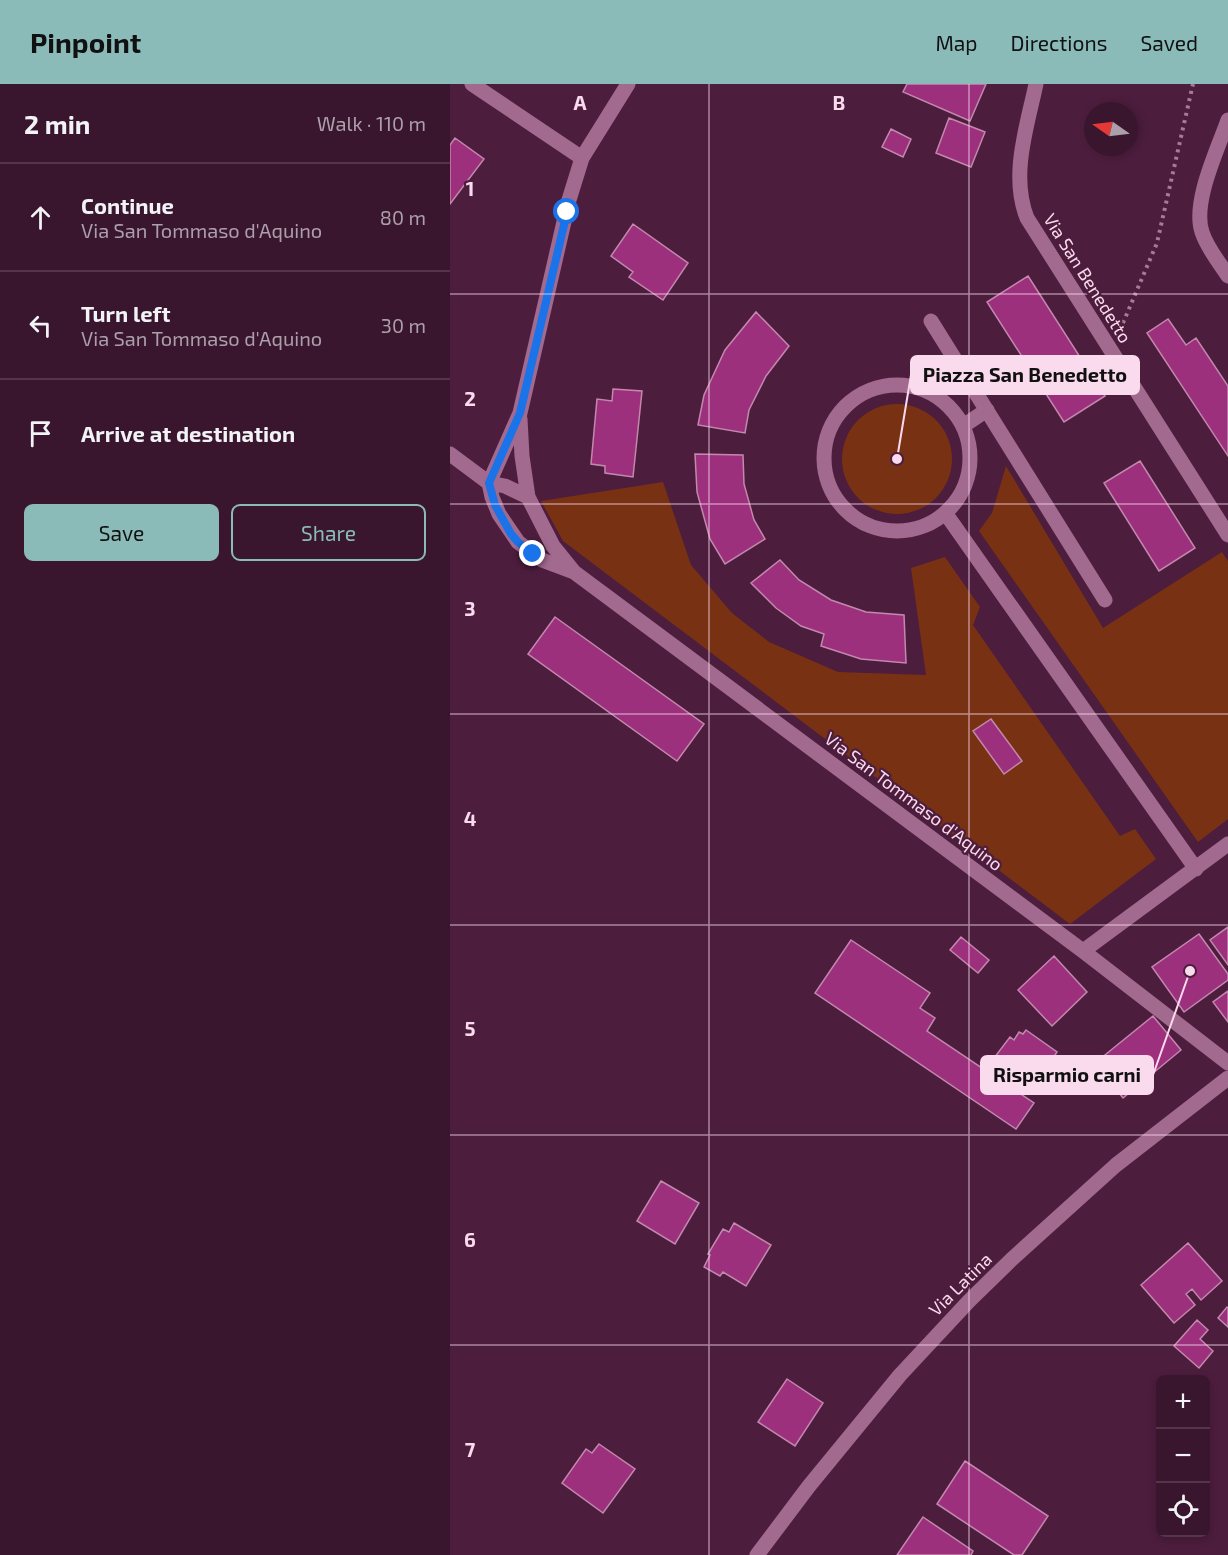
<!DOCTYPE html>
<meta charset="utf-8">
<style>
body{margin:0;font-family:"Exo 2",sans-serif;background:#45233a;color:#f1f3f6}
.controls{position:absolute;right:18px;bottom:18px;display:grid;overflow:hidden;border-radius:9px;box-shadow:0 3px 9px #0003}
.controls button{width:54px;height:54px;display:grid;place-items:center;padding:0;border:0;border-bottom:2px solid #54354a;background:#3a162e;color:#f1f3f6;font:30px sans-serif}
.compass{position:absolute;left:634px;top:18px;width:54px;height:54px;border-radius:50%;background:#3a162e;box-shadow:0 3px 9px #0003;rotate:284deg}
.stop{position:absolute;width:18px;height:18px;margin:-14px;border:4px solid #1a73e8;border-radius:50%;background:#fff}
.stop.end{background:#1a73e8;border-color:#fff;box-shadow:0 2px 6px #0008}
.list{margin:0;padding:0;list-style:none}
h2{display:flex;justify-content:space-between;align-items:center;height:78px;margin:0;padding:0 24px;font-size:26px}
h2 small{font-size:20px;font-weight:400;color:#ab9faa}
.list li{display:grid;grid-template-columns:39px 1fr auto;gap:18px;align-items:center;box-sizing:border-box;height:108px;padding:0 24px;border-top:2px solid #54354a}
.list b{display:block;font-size:22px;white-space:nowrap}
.list p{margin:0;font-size:20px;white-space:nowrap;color:#ab9faa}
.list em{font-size:20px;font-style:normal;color:#ab9faa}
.actions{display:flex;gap:12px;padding:18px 24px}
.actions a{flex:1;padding:14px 0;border:2px solid #8bbbb9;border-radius:9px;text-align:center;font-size:21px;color:#8bbbb9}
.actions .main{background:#8bbbb9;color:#111}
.icon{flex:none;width:33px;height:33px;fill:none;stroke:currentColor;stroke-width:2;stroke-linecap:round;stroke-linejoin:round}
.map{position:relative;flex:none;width:778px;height:1471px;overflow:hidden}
header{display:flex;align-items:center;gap:36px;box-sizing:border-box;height:84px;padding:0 30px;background:#8bbbb9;color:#111}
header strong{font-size:28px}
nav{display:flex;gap:33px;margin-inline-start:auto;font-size:21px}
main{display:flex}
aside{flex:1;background:#3a162e}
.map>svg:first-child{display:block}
.green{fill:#793113}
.building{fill:#9c307d;stroke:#c388ad;stroke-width:1.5}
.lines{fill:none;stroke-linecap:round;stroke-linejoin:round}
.path{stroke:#a47c96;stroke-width:4;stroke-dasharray:3 4.5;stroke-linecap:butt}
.minor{stroke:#a26a8e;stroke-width:15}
.secondary{stroke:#a26a8e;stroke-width:15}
.route{stroke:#1a73e8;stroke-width:8}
.grid{fill:none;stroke:#fadaed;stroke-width:1.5;stroke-opacity:0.55}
.labels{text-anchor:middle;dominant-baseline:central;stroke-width:4.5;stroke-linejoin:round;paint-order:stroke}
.street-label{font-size:18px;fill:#fadaed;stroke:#4d1d3e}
.grid-label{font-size:20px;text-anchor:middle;font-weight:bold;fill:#fadaed;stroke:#4d1d3e;stroke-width:4.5;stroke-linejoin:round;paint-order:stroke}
.leader{fill:none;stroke:#fadaed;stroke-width:2}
.callout-dot{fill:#fadaed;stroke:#4d1d3e;stroke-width:2}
.callout{fill:#fadaed;stroke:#fadaed;stroke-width:2}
.callout-label{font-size:20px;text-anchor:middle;font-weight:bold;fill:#111}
</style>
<header>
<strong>Pinpoint</strong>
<nav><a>Map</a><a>Directions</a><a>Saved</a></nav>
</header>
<main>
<aside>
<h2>2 min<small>Walk · 110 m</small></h2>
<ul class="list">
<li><svg class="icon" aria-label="ahead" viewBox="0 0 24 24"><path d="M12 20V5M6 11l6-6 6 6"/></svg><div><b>Continue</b><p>Via San Tommaso d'Aquino</p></div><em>80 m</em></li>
<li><svg class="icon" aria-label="left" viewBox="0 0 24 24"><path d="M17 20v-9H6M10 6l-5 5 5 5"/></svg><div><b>Turn left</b><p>Via San Tommaso d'Aquino</p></div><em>30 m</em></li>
<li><svg class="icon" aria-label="arrive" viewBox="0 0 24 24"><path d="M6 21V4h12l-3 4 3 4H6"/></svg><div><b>Arrive at destination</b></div></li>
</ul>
<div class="actions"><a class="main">Save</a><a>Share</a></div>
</aside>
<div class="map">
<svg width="778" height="1471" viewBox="0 0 778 1471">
<rect width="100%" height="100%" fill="#4d1d3e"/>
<path class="green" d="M392 375a55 55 0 1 1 110 0a55 55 0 1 1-110 0Z
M556,382L653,544L772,468L778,477V735L748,758L529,447L542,429Z
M213,398L241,481L282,529L319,558L388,588L476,591L461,484L495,473L530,523L523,541L670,752L685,745L706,775L620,840L113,457L91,417Z"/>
<path class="building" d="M457,0H536L520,37L453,8Z
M499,34L535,48L521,83L486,69Z
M441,45L461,55L453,73L432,63Z
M5,54L34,75L0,120V61Z
M183,140L238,179L213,216L179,193L183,188L161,172Z
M578,192L655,312L614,338L537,218Z
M306,228L339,262L316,292L299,326L295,349L248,341L254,311L275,266Z
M718,235L736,261L746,254L778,302V372L697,249Z
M163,305L192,307L183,393L155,389V382L141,380L147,315L162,317Z
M245,370L293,371L294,400L304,436L315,455L275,480L260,455L247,408Z
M690,377L745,464L709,487L654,399Z
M330,476L349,496L381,516L416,528L454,531L456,579L411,575L371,562L374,550L351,542L326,524L301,499Z
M105,533L254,640L227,677L78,570Z
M541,635L572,677L554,690L523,647Z
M778,843V881L760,856Z
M749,850L778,890V896L734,928L702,883Z
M511,853L539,876L528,889L500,866Z
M401,856L480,909L470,924L485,934L477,947L584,1019L566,1045L365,909Z
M604,872L637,908L602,942L568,906Z
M778,907V938L763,918Z
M703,932L731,966L673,1014L645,979Z
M576,946L607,968L600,979L609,985L592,1009L544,974L560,953L564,956L569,948L573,950Z
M211,1097L249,1119L225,1160L187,1137Z
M284,1139L321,1161L296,1202L273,1188L270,1192L254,1183L260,1171L258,1170L273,1145L279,1148Z
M738,1159L772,1197L751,1216L742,1205L736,1210L745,1221L724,1239L691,1201Z
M777,1223L778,1224V1243L768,1234Z
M747,1236L758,1246L750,1255L763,1267L749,1284L724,1262Z
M337,1295L373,1319L345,1362L308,1338Z
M149,1360L185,1385L153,1429L112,1399L136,1365L142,1369Z
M515,1377L598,1432L572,1471H564L487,1420Z
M473,1433L523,1467L521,1471H447Z"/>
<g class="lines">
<path class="path" d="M670,246L707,159L743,0"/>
<path class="minor" d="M22,0L132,74L119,116L70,329L39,399L42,413L49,430L68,458L92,476L124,488
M586,0C577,43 560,91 577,134L778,451
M778,36C768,65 742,118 752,148C757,164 769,178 778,192
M132,74L178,0
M481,237L655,516
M374 374a73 73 0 1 1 146 0a73 73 0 1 1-146 0Z
M70,335L72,372L78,413
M513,342L537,326
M0,370L39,399L55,402L78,413L103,462L124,488L633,867L778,979
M496,430L746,785
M633,867L778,760"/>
<path class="secondary" d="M307,1471L359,1402L450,1291L519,1217L562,1175L666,1081L778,994"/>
</g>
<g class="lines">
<path class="route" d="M83,470L68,458L61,450L45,421L39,399L70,329L117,128"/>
</g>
<path class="grid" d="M259,0V1471M519,0V1471M0,210H778M0,420H778M0,630H778M0,841H778M0,1051H778M0,1261H778"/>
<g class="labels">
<g class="street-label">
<text transform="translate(638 194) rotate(58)">Via San Benedetto</text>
<text transform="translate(464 717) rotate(37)">Via San Tommaso d'Aquino</text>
<text transform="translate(510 1200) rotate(-45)">Via Latina</text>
</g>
</g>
<g class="grid-label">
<text x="130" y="26">A</text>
<text x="389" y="26">B</text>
<text x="20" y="112">1</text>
<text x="20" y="322">2</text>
<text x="20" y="532">3</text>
<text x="20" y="742">4</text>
<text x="20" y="952">5</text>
<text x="20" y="1163">6</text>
<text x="20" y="1373">7</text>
</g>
<path class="leader" d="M447 375L461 291M740 887L703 991"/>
<g class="callout-dot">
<circle cx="447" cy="375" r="6"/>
<circle cx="740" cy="887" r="6"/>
</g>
<g class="callout">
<rect x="461" y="272" width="228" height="38" rx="6"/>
<rect x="531" y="972" width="172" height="38" rx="6"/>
</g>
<g class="callout-label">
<text x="575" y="298">Piazza San Benedetto</text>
<text x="617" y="998">Risparmio carni</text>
</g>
</svg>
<div class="controls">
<button>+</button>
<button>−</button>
<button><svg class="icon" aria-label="locate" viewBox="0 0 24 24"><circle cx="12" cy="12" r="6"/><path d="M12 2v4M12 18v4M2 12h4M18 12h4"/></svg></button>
</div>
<svg class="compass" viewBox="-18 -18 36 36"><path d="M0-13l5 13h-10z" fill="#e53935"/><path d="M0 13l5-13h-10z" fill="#ab9faa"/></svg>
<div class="stop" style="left:117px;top:128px"></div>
<div class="stop end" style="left:83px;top:470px"></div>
</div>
</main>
